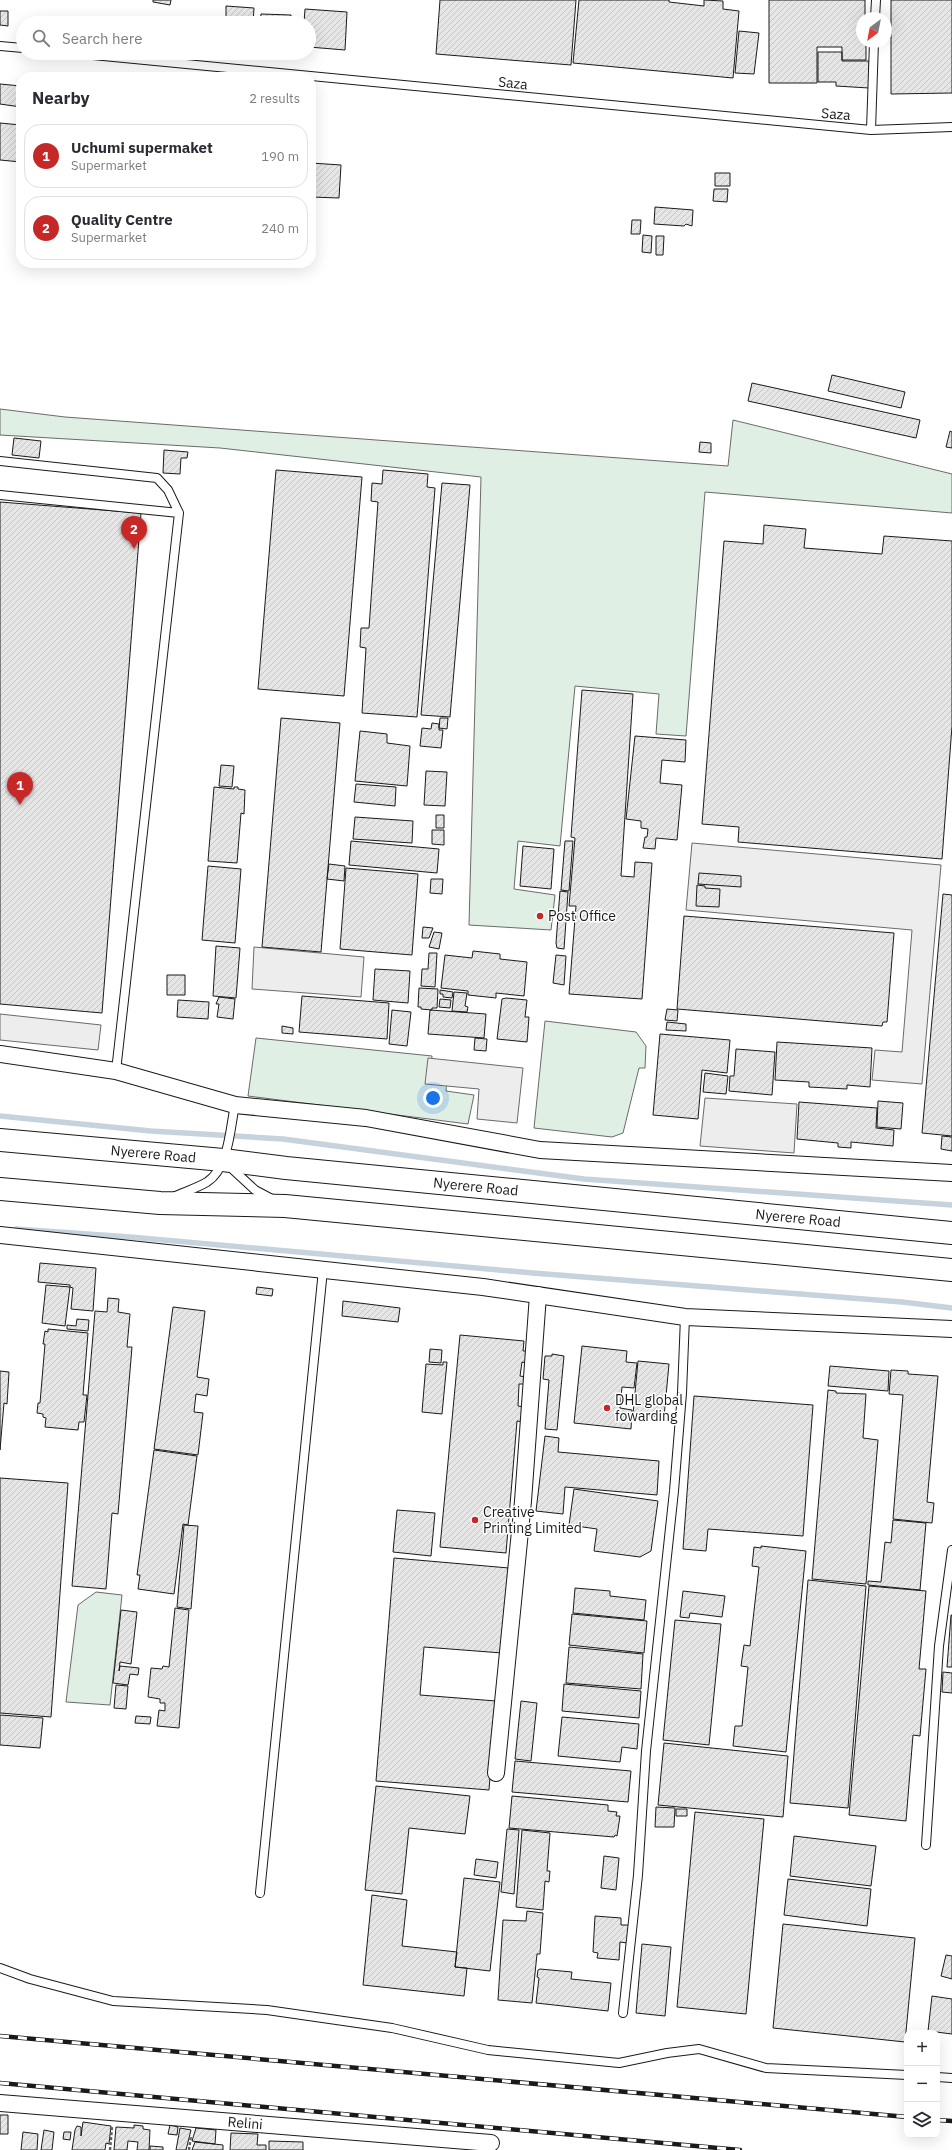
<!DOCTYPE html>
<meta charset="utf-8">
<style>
body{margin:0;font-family:"IBM Plex Sans",sans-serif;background:#f7f7f7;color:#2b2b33}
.controls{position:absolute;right:12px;bottom:12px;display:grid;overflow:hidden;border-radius:8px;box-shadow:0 4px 16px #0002}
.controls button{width:36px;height:36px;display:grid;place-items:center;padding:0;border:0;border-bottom:1px solid #e1e1e2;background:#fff;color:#2b2b33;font:20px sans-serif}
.compass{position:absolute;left:856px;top:12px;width:36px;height:36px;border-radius:50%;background:#fff;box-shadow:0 4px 16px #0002;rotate:212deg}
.you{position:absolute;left:433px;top:1098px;width:14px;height:14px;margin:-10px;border:3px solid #fff;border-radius:50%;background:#1a73e8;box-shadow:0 0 0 6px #1a73e833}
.badge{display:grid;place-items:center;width:26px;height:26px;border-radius:50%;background:#c62828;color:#fff;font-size:13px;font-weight:700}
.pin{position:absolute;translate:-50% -33px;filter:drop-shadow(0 1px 2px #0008)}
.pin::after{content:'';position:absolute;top:21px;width:14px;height:12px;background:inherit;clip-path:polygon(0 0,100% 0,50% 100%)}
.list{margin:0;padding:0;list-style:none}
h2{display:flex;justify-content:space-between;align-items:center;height:52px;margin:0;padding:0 16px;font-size:17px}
h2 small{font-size:13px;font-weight:400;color:#7c7c81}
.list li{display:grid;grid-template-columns:26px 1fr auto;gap:12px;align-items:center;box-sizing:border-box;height:64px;margin:0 8px 8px;padding:0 8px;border:1px solid #e1e1e2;border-radius:16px}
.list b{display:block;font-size:15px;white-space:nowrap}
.list p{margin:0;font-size:13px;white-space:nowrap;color:#7c7c81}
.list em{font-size:13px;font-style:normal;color:#7c7c81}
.icon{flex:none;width:22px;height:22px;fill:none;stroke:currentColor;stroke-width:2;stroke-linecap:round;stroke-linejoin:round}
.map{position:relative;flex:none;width:952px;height:2150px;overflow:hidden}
.search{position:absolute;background:#fff;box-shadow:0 4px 16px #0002;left:16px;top:16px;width:300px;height:44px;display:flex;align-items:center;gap:10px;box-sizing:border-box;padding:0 14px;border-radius:22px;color:#7c7c81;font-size:15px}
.panel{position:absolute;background:#fff;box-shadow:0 4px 16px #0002;left:16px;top:72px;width:300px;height:196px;border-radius:16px}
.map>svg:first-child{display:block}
.green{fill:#e0efe3;stroke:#6a6a6a}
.parking{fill:#ededed;stroke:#6a6a6a}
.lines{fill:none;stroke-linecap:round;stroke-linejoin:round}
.stream{stroke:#c6d2dc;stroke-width:5.5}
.building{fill:url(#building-hatch);stroke:#1a1a1a}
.service-casing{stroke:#1a1a1a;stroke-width:10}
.minor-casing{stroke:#1a1a1a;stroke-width:18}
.trunk-casing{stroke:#1a1a1a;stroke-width:24}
.path{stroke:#5f5f5f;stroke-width:2.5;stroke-dasharray:3 2;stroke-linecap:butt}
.service{stroke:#fff;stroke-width:8}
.minor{stroke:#fff;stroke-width:16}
.trunk{stroke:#fff;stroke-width:22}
.rail-casing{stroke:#1a1a1a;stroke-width:4.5}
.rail{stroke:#fff;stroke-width:3;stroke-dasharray:9;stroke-linecap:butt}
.poi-dot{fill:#c62828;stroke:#fff;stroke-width:1.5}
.labels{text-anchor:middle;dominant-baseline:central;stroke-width:3;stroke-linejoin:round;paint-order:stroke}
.street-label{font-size:14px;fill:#1a1a1a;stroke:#fff}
.poi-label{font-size:14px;fill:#1a1a1a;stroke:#fff;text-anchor:start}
</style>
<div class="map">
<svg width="952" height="2150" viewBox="0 0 952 2150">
<defs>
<pattern id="building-hatch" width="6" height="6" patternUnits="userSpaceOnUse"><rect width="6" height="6" fill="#e6e6e6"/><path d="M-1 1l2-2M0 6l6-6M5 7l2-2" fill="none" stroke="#c5c5c5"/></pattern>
</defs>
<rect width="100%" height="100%" fill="#fff"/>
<path class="green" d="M0,409L65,417L728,466L733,420L952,474V513L705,492L686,736L656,734L659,694L575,686L560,846L518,841L514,889L555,895L551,930L469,925L481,477L220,448L0,435Z
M545,1021L636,1032L646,1046L645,1068H639L623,1133L612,1137L534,1128Z
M256,1038L432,1056L431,1074L447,1075L446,1091L474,1095L468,1124L248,1096Z
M96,1592L122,1595L110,1705L66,1702L78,1605Z"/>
<path class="parking" d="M692,843L941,865L922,1084L872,1080L875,1050L902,1052L912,930L686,910Z
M254,947L364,957L361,997L252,989Z
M0,1014L101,1025L98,1050L0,1040Z
M428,1058L523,1068L517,1123L477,1119L479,1089L425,1084Z
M705,1098L797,1104L794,1153L700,1146Z"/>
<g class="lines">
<path class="stream" d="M0,1116L151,1131L283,1139L584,1179L952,1205
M16,1229L130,1237L533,1273L902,1302L952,1308"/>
</g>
<path class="building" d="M153,0H171L170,5L153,2Z
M440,0H576L571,65L436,54Z
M579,0H669V2L704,6V0L723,1V9L739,11L733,78L573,63Z
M769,0H865V18H862V42H866V60H842V47H817V83H769Z
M891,0H952V93L891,94Z
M226,6L254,8L253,23H226Z
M305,9L347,12L345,50L309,47V23H304Z
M0,11H8V26L0,25Z
M261,14L291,15V23H260Z
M739,31L759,33L754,74L735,73Z
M818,52H842V61H869V88L836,86V82H818Z
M0,84L21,86V107L0,104Z
M0,123L21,125V162L0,160Z
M311,163L341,165L339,198L311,197Z
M715,173H730V186H715Z
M714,189H728L727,202L713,201Z
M655,207L693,210L692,226L686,224L684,226L654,224Z
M632,220H641L640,234H631Z
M643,235L652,236L651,253L642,252Z
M656,236H664L663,255H656Z
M832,375L905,392L901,408L828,391Z
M752,383L920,420L916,438L748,401Z
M950,431L952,432V448L946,447Z
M14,438L41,441L39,458L12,455Z
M700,442L711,443V453L699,452Z
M164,450L188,452L187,458H181L180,474L163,473Z
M276,470L362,477L344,696L258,689Z
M383,470L428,474L427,487L435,488L417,717L362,713L366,648L360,647L361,628H369L378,502L371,501L372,483L382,484Z
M442,483L470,485L450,717L421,715Z
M0,502L141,513L102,1013L0,1004Z
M764,525L806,529L804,548L882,554L884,536L952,541V726L942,859L738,842L739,827L702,824L724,541L763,544Z
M582,690L633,694L621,876L634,877L635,862L652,863L642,999L569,994L576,906H569L575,838L571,837Z
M281,718L340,723L321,952L262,947Z
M440,718H448L447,729L439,728Z
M432,723L439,724V730H443L441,748L420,746L422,728L431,729Z
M360,731L387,734V743L410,746L407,786L355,781Z
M635,736L686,740L685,762L662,760L660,783L682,785L677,840L656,838L655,849L643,848L645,837H647L648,829L641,828V821L626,819Z
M221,765L234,766L232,787L219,786Z
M426,771L447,772L445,806L424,805Z
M356,784L396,787L395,806L354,802Z
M214,787L234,789V787H238V789L245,790L244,814L241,813L237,863L208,861Z
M436,815H444V828H436Z
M355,817L413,821L412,843L353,839Z
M432,830H444V845L432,844Z
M351,841L439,849L437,873L349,865Z
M565,841H573L569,891L561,890Z
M523,846L554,849L551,889L520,886Z
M329,864L345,866L344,881L327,879Z
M208,866L241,869L235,943L202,940Z
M346,868L418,874L412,955L340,949Z
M699,873L741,876V887L698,884Z
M431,879H443L442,894L430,893Z
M697,885L705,886V888L720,889L719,907L696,906Z
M560,891L568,892L564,949L557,948L556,943Z
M943,894L952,895V1136L922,1133Z
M684,916L894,933L887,1022H883L882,1026L677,1009Z
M423,927L433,928L429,938H422Z
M434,932L442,933L439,949L429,947Z
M216,946L240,948L236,998L213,996Z
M473,951L500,954V959L527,962L524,996L496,993V998L468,995V991L441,988L445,955L472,958Z
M429,953H437L435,987L421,986L422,969H428Z
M556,955L566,956L564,985L553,983Z
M375,969L410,971L408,1003L373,1000Z
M167,975H185V995H167Z
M419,988L438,989L437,1008H432V1010L421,1009V1007H418Z
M440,990L453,992L452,998L443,997V994H440Z
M454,992L467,993L465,1006L468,1007L467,1012L452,1011Z
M302,996L389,1003L387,1039L299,1032Z
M219,997L235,999L233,1019L217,1017L219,1004H216Z
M506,998L527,1000L525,1017H529L527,1042L497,1039L502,999Z
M440,999L451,1000L450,1008L439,1007Z
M178,1000L209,1002L208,1019L177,1017Z
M667,1009L678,1010L677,1021L665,1020Z
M392,1010L411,1012L407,1046L389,1044Z
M430,1010L486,1014L484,1038L428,1034Z
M667,1022L686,1024V1031L666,1030Z
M282,1026L293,1028V1034L282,1033Z
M660,1034L730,1040L727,1073L702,1070L698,1119L653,1115Z
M475,1038L487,1039L486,1051L474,1050Z
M777,1042L872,1048L870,1087L847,1085V1089L809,1087V1082L775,1080Z
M736,1049L775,1052L772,1095L729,1091L730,1076H734Z
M705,1073L728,1076L726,1094L703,1092Z
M878,1101L903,1103L901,1129L877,1127Z
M799,1102L877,1108L876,1128L894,1130L893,1146L851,1142V1148L838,1147V1143L797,1139Z
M942,1136L952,1137V1151L941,1149Z
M40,1263L96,1268L93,1311L71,1309L73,1288L70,1287V1285L38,1282Z
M46,1285L70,1287L65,1326L42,1323Z
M257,1287L273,1289L272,1296L256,1294Z
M108,1298L119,1299L118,1312L130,1314L127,1347H132L118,1514L112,1513L106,1589L72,1586L95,1311L107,1312Z
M343,1301L400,1308L398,1322L342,1316Z
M173,1307L205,1311L197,1377L209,1379L207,1396L196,1394L194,1412L203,1413L198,1455L154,1449Z
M77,1319L89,1320L88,1331L67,1329V1325L76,1326Z
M48,1329L88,1333L83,1395H87L84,1422H79L78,1430L45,1427L46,1418L43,1417V1414L37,1413L38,1403H40L45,1344H43L45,1331L48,1332Z
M460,1335L524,1341L523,1351H528L527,1363L522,1362L520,1376L526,1377L525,1384H519L518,1406L525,1407V1422L517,1421L506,1553L440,1547Z
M582,1346L627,1351L626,1362L637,1363L634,1388L622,1387L620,1408L632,1410L631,1429L574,1423Z
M430,1349L442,1350L441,1363L429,1362Z
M552,1354L564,1356L557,1430L545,1429L549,1380L543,1379L545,1356H552Z
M638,1361L669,1364L664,1417L633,1414Z
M443,1362H447L442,1414L422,1412L426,1364L443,1365Z
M830,1366L889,1371L888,1391L828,1386Z
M891,1370L908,1371V1374L938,1376L927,1502L934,1503L932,1523L893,1519L903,1395L889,1394Z
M0,1371L9,1372L7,1404L4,1403L0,1450Z
M828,1390L836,1391V1393L866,1394L863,1438L878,1440L866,1584L812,1579Z
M694,1396L813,1405L803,1536L708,1529L706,1551L683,1549Z
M545,1436L559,1438L558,1452L659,1461L657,1495L565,1487L563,1514L536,1511Z
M154,1450L197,1456L188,1525L183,1524L174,1594L138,1589L140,1575H137Z
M0,1478L68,1483L51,1717L0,1713Z
M574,1489L658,1501L651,1551L640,1557L594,1551L597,1529L569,1525Z
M397,1510L435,1513L431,1556L393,1552Z
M893,1520L926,1523L920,1590L868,1585V1581L881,1582L885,1542L891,1543Z
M184,1525L198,1526L191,1609L177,1607Z
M761,1546L806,1551L786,1752L733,1746L735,1726H742L748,1667L741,1666L744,1645L750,1646L759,1567L752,1566L754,1547L761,1548Z
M394,1558L509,1568L502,1653L424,1647L420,1695L496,1701L489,1790L376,1781Z
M808,1580L866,1586L848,1808L790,1803Z
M869,1586L926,1591L919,1669H926L920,1736L913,1735L906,1821L849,1815Z
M575,1588L610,1591V1596L646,1600L644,1620L573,1613Z
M683,1591L725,1596L722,1617L690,1613L689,1618L680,1617Z
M175,1608L189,1610L179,1728L157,1726L159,1710L165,1711V1703H160V1699L148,1697L151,1668L162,1669L163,1666L169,1667Z
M121,1610L137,1612L131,1664L120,1662L119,1671L120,1666L139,1668L138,1675L130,1674L128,1685L113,1683Z
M572,1614L647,1621L644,1653L569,1645Z
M951,1615H952V1667H947Z
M675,1620L721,1624L709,1745L663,1740Z
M569,1647L643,1654L641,1689L566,1683Z
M943,1672L952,1673V1693L942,1692Z
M564,1684L641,1691L639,1718L562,1711Z
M116,1685L128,1686L126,1709L114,1708Z
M521,1701L537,1703L531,1761L515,1759Z
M0,1715L43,1718L40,1748L0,1745Z
M136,1716L151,1717L150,1724L135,1723Z
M562,1717L639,1724L637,1749L622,1747L620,1762L558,1756Z
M664,1743L788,1756L783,1817L658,1805Z
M515,1761L631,1771L628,1802L512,1792Z
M376,1786L470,1796L465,1834L409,1828L402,1894L365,1890Z
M512,1796L608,1805V1811L617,1812L616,1816H620L617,1836L615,1835L614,1837L509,1828Z
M656,1807L675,1808L674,1827H655Z
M676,1809H687V1816H676Z
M695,1812L764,1819L746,2014L677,2007Z
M507,1829L519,1830L514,1894L501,1892Z
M522,1830L550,1833L547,1871H550L549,1882L545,1881L543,1910L516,1907Z
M794,1836L876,1846L871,1886L790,1876Z
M604,1856L619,1858L616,1890L601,1888Z
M476,1859L498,1862L496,1878L474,1875Z
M464,1878L500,1882L490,1971L455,1967Z
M788,1879L871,1889L867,1926L784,1915Z
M372,1895L407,1900L402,1946L457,1952L455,1967L467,1968L464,1996L363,1985Z
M527,1911L543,1913L540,1954H537L532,2003L498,2000L503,1920L526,1921Z
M595,1916L621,1918V1925H629L627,1943L620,1942L619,1960L597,1958L598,1953L593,1952Z
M783,1924L915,1938L905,2042L773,2028Z
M642,1944L671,1947L665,2016L636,2013Z
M946,1955L952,1956V1979L941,1976Z
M540,1969L572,1972L571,1979L611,1983L608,2011L536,2003L539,1978L537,1977L538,1970Z
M932,1996L952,1999V2034L928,2031Z
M0,2115H8V2134H0Z
M83,2122L111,2126L109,2144L106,2143L105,2150H72L75,2130L77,2126L81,2127V2136Z
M134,2125L143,2126V2129L150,2130L149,2150H137L138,2142L128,2141L127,2150H114L116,2127L134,2128Z
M170,2125L178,2127L177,2135L168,2134Z
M180,2128L191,2130L186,2150H176Z
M196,2128L216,2130L215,2144L192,2141Z
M44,2130L54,2132L52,2150H41Z
M23,2132L38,2134L37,2150H21Z
M64,2132H71L70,2140L63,2139Z
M231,2133L258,2134L257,2145H266V2150H230Z
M269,2141L303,2142V2150H269Z
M195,2142L223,2145V2150H192Z
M150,2146L163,2147V2150H150Z"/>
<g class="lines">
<defs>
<path id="service" d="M875,18L876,0
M0,46L23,48
M72,53L871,130L952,127
M871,130L874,42
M0,461L157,478L168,490L179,513L116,1071
M0,495L179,513
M228,1165L255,1190L272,1199
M173,1197C184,1192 197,1188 207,1182C229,1168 230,1128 235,1105
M926,1845L939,1646L952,1550
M260,1893L323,1270
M0,1968L30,1979L113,2001L267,2010L392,2028L488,2050L619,2063L667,2053L699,2049L766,2068L907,2075
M623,2013L638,1875L646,1751L674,1491L682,1393L685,1317
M937,2077L952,2078"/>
<g id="minor">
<path d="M0,1054L116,1071L235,1105L366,1118L540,1150L952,1173"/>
<path d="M0,1235L483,1287L685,1317L952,1329"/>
<path d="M496,1773L523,1501L538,1295"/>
<path id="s1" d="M0,2103L491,2143"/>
</g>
<g id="trunk">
<path id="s2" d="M0,1140L223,1160L286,1168L952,1233"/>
<path d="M0,1189L160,1203L285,1206L952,1270"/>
</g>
</defs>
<use href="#service" class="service-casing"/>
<use href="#minor" class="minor-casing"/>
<use href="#trunk" class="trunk-casing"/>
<path class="path" d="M110,2150L112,2127
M189,2150L191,2135"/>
<use href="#service" class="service"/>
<use href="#minor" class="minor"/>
<use href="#trunk" class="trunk"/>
<defs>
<path id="rail" d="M0,2036L907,2117
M0,2083L740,2150
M937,2120L952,2121"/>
</defs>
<use href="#rail" class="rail-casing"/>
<use href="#rail" class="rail"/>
</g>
<g class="poi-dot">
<circle cx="540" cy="916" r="4"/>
<circle cx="607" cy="1408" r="4"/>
<circle cx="475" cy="1520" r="4"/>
</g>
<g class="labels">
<g class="street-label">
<text transform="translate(513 83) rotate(6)">Saza</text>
<text transform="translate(836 114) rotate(5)">Saza</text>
<text stroke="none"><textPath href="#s2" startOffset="154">Nyerere Road</textPath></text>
<text stroke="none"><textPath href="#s2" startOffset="478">Nyerere Road</textPath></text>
<text stroke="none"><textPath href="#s2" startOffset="802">Nyerere Road</textPath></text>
<text stroke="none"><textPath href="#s1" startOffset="246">Relini</textPath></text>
</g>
<g class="poi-label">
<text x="548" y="916">Post Office</text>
<text x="615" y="1400">DHL global<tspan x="615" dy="16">fowarding</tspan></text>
<text x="483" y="1512">Creative<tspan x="483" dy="16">Printing Limited</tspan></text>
</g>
</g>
</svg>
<div class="controls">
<button>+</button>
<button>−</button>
<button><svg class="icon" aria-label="layers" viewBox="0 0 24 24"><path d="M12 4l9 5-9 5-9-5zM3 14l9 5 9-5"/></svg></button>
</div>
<svg class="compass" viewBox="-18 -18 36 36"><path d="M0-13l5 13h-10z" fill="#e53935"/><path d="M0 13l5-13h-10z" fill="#7c7c81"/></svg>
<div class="you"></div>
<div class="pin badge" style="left:20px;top:805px">1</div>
<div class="pin badge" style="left:134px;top:549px">2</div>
<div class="search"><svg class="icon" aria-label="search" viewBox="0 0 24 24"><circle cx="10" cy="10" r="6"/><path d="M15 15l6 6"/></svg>Search here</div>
<section class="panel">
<h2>Nearby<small>2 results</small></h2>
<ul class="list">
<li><span class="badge">1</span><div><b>Uchumi supermaket</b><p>Supermarket</p></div><em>190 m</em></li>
<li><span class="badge">2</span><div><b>Quality Centre</b><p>Supermarket</p></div><em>240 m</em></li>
</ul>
</section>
</div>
